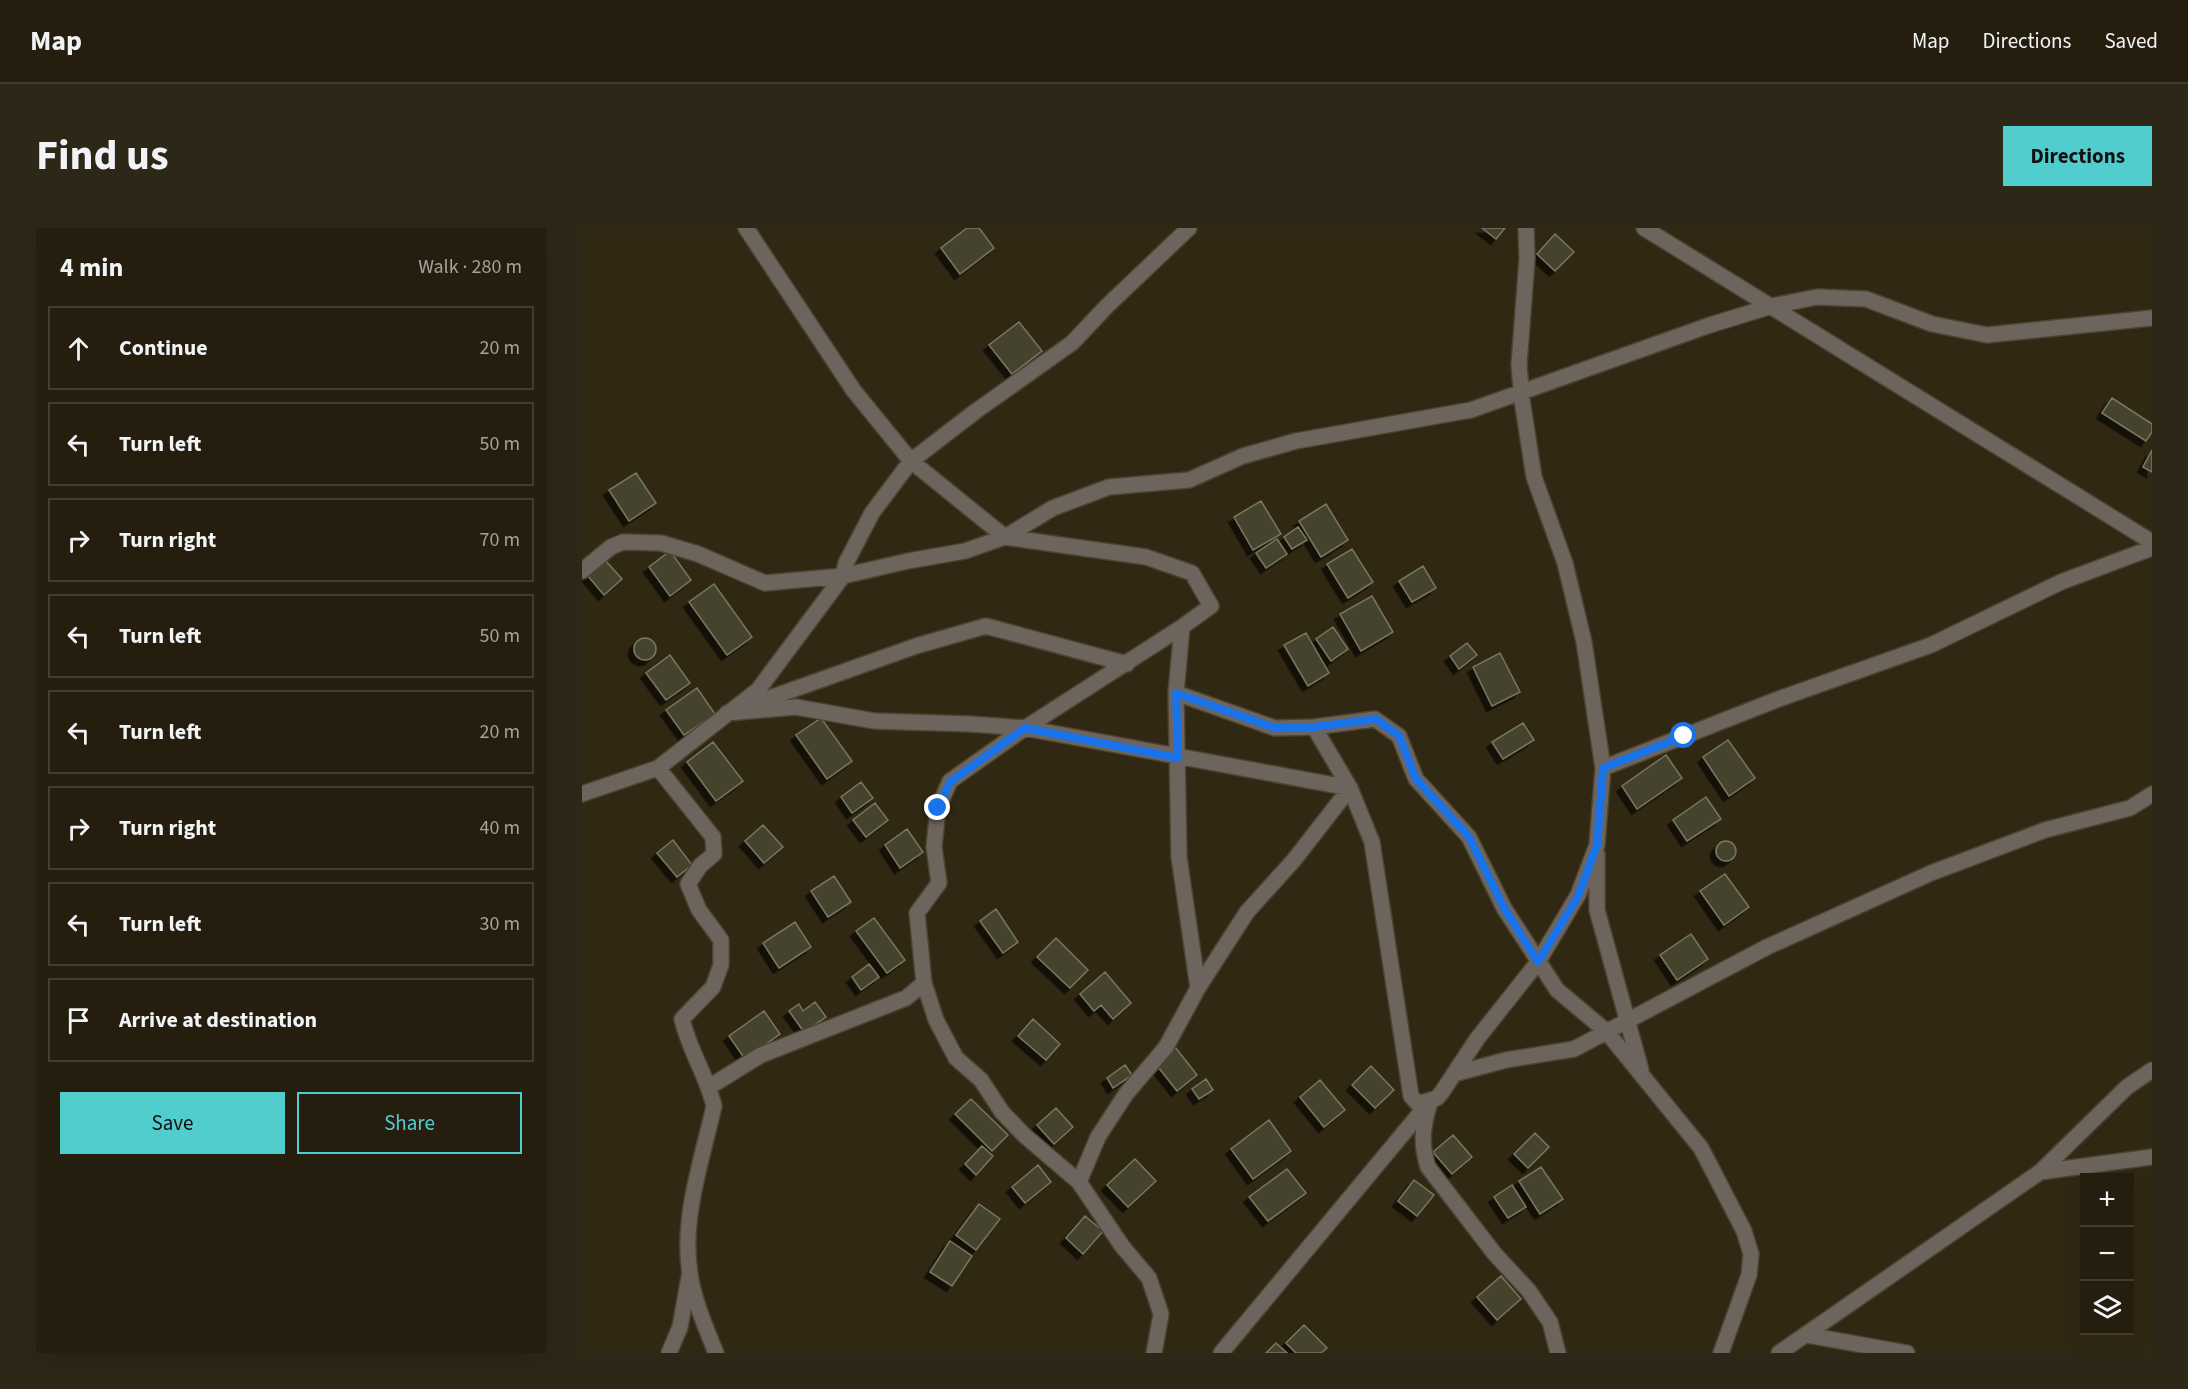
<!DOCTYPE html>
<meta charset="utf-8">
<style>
body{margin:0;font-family:"Source Sans 3",sans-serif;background:#2d2718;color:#f1f3f6}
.controls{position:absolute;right:18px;bottom:18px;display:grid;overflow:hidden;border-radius:0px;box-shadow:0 6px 24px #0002}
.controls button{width:54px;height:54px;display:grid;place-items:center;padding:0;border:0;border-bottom:2px solid #423c2f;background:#251e0f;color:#f1f3f6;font:30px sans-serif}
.stop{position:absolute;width:18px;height:18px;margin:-14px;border:4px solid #1a73e8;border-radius:50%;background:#fff}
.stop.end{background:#1a73e8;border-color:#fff;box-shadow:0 2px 6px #0008}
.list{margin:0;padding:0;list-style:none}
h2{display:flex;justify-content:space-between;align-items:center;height:78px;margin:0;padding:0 24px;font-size:26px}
h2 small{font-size:20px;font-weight:400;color:#a3a29e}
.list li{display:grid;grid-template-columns:39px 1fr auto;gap:18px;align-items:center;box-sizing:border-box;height:84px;margin:0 12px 12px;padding:0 12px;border:2px solid #423c2f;border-radius:0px}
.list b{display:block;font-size:22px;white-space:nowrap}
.list em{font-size:20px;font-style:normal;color:#a3a29e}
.actions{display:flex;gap:12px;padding:18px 24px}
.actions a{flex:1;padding:14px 0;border:2px solid #52cdcd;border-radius:0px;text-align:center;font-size:21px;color:#52cdcd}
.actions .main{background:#52cdcd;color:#111}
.icon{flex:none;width:33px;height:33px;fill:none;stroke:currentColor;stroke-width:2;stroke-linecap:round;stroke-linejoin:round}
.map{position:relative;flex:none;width:1570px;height:1125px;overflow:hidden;border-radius:0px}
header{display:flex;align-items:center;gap:36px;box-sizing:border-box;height:84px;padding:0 30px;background:#251e0f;border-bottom:2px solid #423c2f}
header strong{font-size:28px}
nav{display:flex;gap:33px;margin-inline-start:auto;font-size:21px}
.intro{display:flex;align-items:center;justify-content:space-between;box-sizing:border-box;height:144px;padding:0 36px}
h1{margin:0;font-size:42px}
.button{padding:15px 27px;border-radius:0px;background:#52cdcd;color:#111;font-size:21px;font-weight:700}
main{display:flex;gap:36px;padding:0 36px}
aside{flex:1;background:#251e0f;border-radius:0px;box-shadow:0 6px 24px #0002}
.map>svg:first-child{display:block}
.building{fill:#44432d;stroke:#77775f;stroke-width:1.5;filter:url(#shadow)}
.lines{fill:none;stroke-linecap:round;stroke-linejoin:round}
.minor-casing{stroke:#4c4330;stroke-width:18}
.minor{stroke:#6d655d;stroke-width:15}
.route{stroke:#1a73e8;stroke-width:8}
</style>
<header>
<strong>Map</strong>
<nav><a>Map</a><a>Directions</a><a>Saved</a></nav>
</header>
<div class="intro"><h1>Find us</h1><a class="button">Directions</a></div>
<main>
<aside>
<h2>4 min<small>Walk · 280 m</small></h2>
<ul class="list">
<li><svg class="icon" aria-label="ahead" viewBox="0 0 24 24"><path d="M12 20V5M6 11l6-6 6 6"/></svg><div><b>Continue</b></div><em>20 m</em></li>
<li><svg class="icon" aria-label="left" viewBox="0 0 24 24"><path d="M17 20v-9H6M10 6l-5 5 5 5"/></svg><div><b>Turn left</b></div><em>50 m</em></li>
<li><svg class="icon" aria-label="right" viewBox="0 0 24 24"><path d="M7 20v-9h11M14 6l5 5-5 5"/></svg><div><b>Turn right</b></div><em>70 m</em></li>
<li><svg class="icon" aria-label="left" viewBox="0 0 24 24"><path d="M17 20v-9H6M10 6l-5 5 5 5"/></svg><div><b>Turn left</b></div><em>50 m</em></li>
<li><svg class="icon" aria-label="left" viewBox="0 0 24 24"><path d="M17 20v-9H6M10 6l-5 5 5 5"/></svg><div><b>Turn left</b></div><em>20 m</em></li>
<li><svg class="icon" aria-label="right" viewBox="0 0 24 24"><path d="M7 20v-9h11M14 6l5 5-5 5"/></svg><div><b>Turn right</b></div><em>40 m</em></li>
<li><svg class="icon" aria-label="left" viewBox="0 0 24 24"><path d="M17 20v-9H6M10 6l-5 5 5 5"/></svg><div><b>Turn left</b></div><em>30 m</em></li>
<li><svg class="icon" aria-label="arrive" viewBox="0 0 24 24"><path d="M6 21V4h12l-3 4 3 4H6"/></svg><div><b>Arrive at destination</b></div></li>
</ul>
<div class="actions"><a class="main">Save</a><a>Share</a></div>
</aside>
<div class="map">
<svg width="1570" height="1125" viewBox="0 0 1570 1125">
<defs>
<filter id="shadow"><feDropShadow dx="-5.5" dy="5.5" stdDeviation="0" flood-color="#0009"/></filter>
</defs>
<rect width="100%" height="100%" fill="#312814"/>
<path class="building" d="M385,0H397L412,20L378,46L359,20Z
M900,0H923L914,11Z
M973,6L992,24L973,43L955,26Z
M437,94L460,123L430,146L407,117Z
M1530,170L1570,196V204L1564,213L1520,185Z
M1570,222V244L1561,239Z
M54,245L74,275L47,293L27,262Z
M679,273L699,306L671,322L652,289Z
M744,276L766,312L739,329L717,293Z
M716,299L725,312L710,321L702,309Z
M695,311L705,326L684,340L674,325Z
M770,321L791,354L766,370L745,336Z
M88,323L109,352L88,368L67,339Z
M23,332L40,351L22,367L6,348Z
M841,338L854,360L830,374L817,353Z
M132,356L170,409L145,427L107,374Z
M790,368L811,404L779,423L758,386Z
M751,399L766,421L749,433L734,411Z
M724,405L747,445L726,458L702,417Z
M52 421a11 11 0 1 1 22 0a11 11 0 1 1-22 0Z
M885,415L895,427L877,441L868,428Z
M918,425L938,464L910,478L891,439Z
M88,427L108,455L84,472L64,445Z
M115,460L133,486L102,507L84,482Z
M239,490L270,533L245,551L214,507Z
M941,495L952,512L921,531L910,514Z
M1146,512L1173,550L1147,568L1121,529Z
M131,514L161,553L134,573L105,534Z
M1084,527L1100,550L1055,581L1040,558Z
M279,554L291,570L270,585L259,569Z
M1124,569L1139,591L1105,613L1091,592Z
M293,575L306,592L284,609L271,592Z
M181,597L201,619L182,635L163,613Z
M325,601L341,624L318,640L303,617Z
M91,612L110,637L95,649L75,625Z
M1134 623a10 10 0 1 1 20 0a10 10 0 1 1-20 0Z
M1143,646L1167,679L1142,697L1118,663Z
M252,648L269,674L246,689L229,663Z
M414,681L436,714L421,725L398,693Z
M292,690L323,732L305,745L274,703Z
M213,694L229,719L197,740L181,715Z
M1109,706L1126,731L1095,752L1078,727Z
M474,710L506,742L488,760L455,729Z
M287,736L297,749L279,762L270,749Z
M523,744L549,775L531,791L519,777L512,783L498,766Z
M233,774L244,789L222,804L207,783L217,776L221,783Z
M182,783L198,806L163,831L147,808Z
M451,791L478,816L464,832L436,808Z
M593,819L615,847L595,863L573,835Z
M543,837L550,847L531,860L525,850Z
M789,838L812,862L793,880L770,857Z
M624,851L631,862L617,871L610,861Z
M738,852L763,882L742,899L718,869Z
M389,871L426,907L410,923L373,886Z
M474,880L491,899L472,916L455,897Z
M687,892L709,923L671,951L649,921Z
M953,905L967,919L946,940L932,926Z
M871,907L890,929L870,946L851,924Z
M400,918L411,928L394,947L383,936Z
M553,931L574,953L546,979L525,957Z
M456,937L469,954L443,975L430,959Z
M959,939L981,971L958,986L937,953Z
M705,941L724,965L686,993L667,969Z
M832,952L852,967L835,988L816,973Z
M930,957L944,979L926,990L912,969Z
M397,976L418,991L394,1022L374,1007Z
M503,988L521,1003L501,1026L484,1010Z
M368,1013L390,1028L370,1058L348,1044Z
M919,1048L939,1071L915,1092L895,1069Z
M722,1097L745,1120L739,1125H714L704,1115Z
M694,1115L705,1125H684Z"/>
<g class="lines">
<defs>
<path id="minor" d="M164,0L272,163L329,233L423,309L564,329L610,345L629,378L600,399L594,465L693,500L732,499L768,560L790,614L829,868L836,876L855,870L860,864L895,811L956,734L996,667L1015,617L1021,540L1002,414L983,335L952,249L940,172L937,137L945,31L944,0
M1062,0L1570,314
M0,343L29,319L41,314L79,315L116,326L183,355L261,348L326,333L383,323L423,309L471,280L527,259L607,252L661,228L714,213L889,182L1128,97L1190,78L1235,69L1284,71L1350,96L1405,107L1570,90
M545,436L404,398L334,418L145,485L214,479L292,493L388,496L443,500L768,560L712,632L665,684L616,760L584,819L544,866L516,909L497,954L540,1018L567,1050L579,1086L572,1125
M594,465L597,629L616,760
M732,499L793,491L817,508L834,551L887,609L922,680L975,762L1024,803L1119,920L1162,1003L1169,1026L1167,1047L1139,1125
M76,540L131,609L132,626L118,638L106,656L117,682L139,712V737L131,759L100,791C107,822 125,848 132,878C120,932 99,991 108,1046C112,1073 124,1100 134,1125
M1021,540L1194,472L1349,417L1479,354L1570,320
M0,566L76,540L176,462L261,348L264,335L290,285L329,233L394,183L490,115L525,78L607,0
M1015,626V682L1059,842
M342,755L354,792L374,830L399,852L420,884L442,907L497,954
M872,846L924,832L992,821L1185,719L1349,645L1463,602L1548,580L1570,566
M127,859L179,827L324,770L342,755L335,685L357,655L352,619L356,580L368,553L443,500L600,399
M847,878C840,900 839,917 846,939L912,1025L947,1063L968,1094L976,1125
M1458,944L1570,929
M1225,1107L1325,1125
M87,1125L98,1099L107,1049
M639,1125L849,872
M1197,1125L1458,944L1545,859L1570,842"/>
</defs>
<use href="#minor" class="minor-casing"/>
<use href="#minor" class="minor"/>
</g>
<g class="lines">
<path class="route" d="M356,580L368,554L443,500L596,530L594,465L693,500L732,499L794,491L817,508L834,551L887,609L922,680L956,734L996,668L1015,617L1021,540L1102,508"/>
</g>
</svg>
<div class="controls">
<button>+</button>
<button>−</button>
<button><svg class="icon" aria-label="layers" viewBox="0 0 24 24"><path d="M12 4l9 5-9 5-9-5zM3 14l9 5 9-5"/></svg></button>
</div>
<div class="stop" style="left:1102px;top:508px"></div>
<div class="stop end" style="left:356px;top:580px"></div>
</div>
</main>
